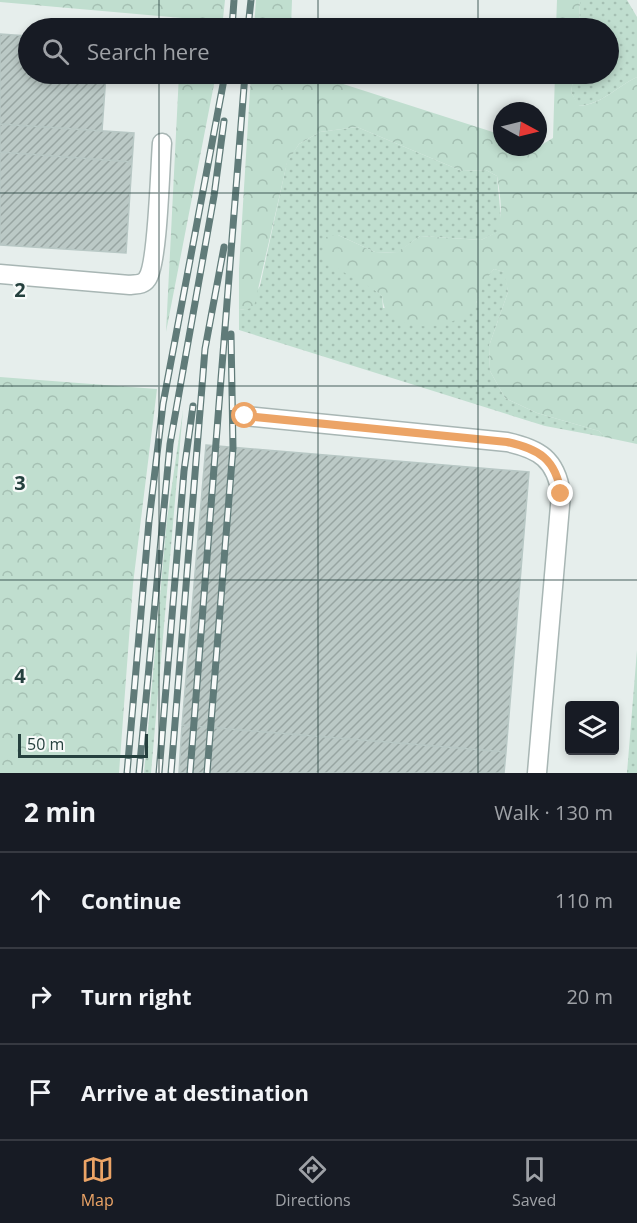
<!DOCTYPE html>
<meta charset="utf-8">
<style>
body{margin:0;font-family:"Open Sans",sans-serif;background:#20242c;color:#f1f3f6}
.controls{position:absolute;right:18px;bottom:18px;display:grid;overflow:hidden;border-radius:6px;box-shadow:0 3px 9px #0003}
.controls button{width:54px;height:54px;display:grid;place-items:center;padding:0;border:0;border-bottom:2px solid #363941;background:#171b24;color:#f1f3f6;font:30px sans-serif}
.compass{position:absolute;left:493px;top:102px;width:54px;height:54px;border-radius:50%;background:#171b24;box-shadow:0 3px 9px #0003;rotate:97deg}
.scale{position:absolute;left:18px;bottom:15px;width:130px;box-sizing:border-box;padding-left:6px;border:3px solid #25403e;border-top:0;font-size:16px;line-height:21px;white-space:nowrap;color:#25403e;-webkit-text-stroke:4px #f7faf9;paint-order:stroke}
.stop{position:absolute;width:18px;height:18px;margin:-14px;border:4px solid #eca466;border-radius:50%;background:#fff}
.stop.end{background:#eca466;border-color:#fff;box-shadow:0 2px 6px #0008}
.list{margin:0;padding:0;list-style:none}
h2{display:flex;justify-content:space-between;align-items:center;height:78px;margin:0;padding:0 24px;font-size:26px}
h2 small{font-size:20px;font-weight:400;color:#9ea1a6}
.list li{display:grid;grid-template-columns:39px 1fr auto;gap:18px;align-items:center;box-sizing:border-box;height:96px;padding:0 24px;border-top:2px solid #363941}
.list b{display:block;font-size:22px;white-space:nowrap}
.list em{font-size:20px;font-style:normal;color:#9ea1a6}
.icon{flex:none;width:33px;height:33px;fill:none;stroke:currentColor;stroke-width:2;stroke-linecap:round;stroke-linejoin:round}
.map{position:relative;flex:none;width:637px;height:773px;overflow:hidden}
.search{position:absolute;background:#171b24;box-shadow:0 3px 9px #0003;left:18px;right:18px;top:18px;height:66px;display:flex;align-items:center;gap:15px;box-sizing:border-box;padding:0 21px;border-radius:33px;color:#9ea1a6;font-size:22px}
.sheet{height:366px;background:#171b24}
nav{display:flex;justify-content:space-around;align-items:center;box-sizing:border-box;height:84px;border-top:2px solid #363941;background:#171b24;font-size:16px;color:#9ea1a6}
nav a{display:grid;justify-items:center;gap:3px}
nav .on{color:#eca466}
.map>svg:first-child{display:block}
.grass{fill:url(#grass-dots)}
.forest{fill:url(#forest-crowns)}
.building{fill:url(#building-hatch);stroke:#b8c8c5;stroke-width:1.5}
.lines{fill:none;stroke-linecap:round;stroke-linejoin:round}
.minor-casing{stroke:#a8b6b4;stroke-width:21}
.minor{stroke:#fff;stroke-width:18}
.rail-casing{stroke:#607b79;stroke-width:7}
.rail{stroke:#f7faf9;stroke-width:4.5;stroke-dasharray:14;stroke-linecap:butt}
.route{stroke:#eca466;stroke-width:8}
.grid{fill:none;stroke:#25403e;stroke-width:1.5;stroke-opacity:0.55}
.grid-label{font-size:20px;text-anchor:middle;font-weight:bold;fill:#25403e;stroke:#f7faf9;stroke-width:4.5;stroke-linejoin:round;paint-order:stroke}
</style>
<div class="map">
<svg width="637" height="773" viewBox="0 0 637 773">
<defs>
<pattern id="grass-dots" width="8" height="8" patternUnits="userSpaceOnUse" patternTransform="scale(1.5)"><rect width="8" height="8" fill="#c0decf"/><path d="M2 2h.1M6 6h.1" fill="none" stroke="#a5c0b3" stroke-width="1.8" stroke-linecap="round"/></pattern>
<pattern id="forest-crowns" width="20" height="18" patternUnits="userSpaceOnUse" patternTransform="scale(1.5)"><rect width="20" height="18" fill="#c0decf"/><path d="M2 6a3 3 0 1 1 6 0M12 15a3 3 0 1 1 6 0" fill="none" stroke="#a5c0b3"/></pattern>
<pattern id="building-hatch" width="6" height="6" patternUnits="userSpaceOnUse" patternTransform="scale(1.5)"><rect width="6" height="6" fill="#bbc9c6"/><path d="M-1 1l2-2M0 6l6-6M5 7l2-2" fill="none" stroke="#98a5a2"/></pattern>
</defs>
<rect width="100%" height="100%" fill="#e6eeec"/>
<path class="grass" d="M580,0H627L637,17V77C616,87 603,104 578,106L571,92L574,74H608V28H579Z
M357,127L462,171L486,170L497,176L501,219L498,232L481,240L420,236L397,253L375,252L338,235L345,272L370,286L382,296L383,308L476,303L485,279L494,269L505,272L508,292L489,346L490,371L505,398L537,413L599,431L604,437L545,426L239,330V309L245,310L260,286L287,162L299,144L320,132Z
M183,410L151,773H144L167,519Z
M637,650V773H627Z"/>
<path class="forest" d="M0,0H225L222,28H182V18L0,2Z
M256,0H292L291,28H254Z
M557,0H580L579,28H556Z
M179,74H216L166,332Z
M251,74H312L502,135V147H538L553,138L555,74H574L571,92L579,106C603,104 616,87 637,77V444L604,437L599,431L537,413L505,398L490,371L489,346L508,292L504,272L494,269C485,279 483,289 477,301C463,326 426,331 402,322C388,318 384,311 382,296C364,280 335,273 322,253L326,237L338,235L375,252L396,253L420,236L481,240L497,232C504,213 500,195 497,176L486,170L462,171L357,127L320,132L299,144L287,163L254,307L245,310L239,309V269Z
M0,377L157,389L133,584L119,773H0Z"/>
<path class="building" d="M0,34L28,36V74H106L102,131L0,124Z
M0,124L134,133L132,162L0,152Z
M0,152L132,162L126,253L0,245Z
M206,445L529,472L506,752L182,725Z
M182,725L506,752L504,773H179Z"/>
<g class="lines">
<defs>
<path id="minor" d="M0,274L130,285C137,284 143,285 147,279C158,265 160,166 162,143
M245,416L507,442C539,449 556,459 561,494L537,773"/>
</defs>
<use href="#minor" class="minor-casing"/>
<use href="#minor" class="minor"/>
<defs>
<path id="rail" d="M232,28L234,0
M248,28L251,0
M127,773L149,521L163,404L225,74
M139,773L170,444L214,196L224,121
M159,773L184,471L193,406
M171,773L205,349L224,247
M190,773L245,74
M207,773L233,448L231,334"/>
</defs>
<use href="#rail" class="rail-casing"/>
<use href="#rail" class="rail"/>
</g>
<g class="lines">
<path class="route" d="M245,416L507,442C539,449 556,459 561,494"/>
</g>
<path class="grid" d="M159,0V28M318,0V28M478,0V28M159,74V773M318,74V773M478,74V773M0,193H637M0,386H637M0,580H637"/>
<g class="grid-label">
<text x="20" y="297">2</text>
<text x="20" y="490">3</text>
<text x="20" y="683">4</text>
</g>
</svg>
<div class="controls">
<button><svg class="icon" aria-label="layers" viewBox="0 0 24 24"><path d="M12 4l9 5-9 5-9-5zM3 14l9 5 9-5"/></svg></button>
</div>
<svg class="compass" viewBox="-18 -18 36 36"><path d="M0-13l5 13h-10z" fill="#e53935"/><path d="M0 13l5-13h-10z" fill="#9ea1a6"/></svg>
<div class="scale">50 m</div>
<div class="stop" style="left:245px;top:416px"></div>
<div class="stop end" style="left:561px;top:494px"></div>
<div class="search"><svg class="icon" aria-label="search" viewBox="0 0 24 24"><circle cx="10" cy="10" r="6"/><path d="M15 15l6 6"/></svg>Search here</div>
</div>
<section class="sheet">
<h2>2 min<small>Walk · 130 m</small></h2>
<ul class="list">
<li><svg class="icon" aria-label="ahead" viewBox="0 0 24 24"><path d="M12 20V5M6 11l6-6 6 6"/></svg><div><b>Continue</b></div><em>110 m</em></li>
<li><svg class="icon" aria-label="right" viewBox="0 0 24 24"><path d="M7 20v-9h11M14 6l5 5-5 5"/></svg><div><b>Turn right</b></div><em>20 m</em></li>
<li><svg class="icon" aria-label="arrive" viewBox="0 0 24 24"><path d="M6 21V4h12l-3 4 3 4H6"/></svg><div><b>Arrive at destination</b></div></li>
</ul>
</section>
<nav>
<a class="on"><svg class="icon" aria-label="map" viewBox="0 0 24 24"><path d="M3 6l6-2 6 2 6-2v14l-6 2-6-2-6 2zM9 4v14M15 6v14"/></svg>Map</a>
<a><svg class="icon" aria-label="directions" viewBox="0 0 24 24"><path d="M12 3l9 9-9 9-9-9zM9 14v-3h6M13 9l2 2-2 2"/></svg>Directions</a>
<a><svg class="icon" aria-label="saved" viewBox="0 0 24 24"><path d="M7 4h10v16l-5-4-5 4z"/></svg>Saved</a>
</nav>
